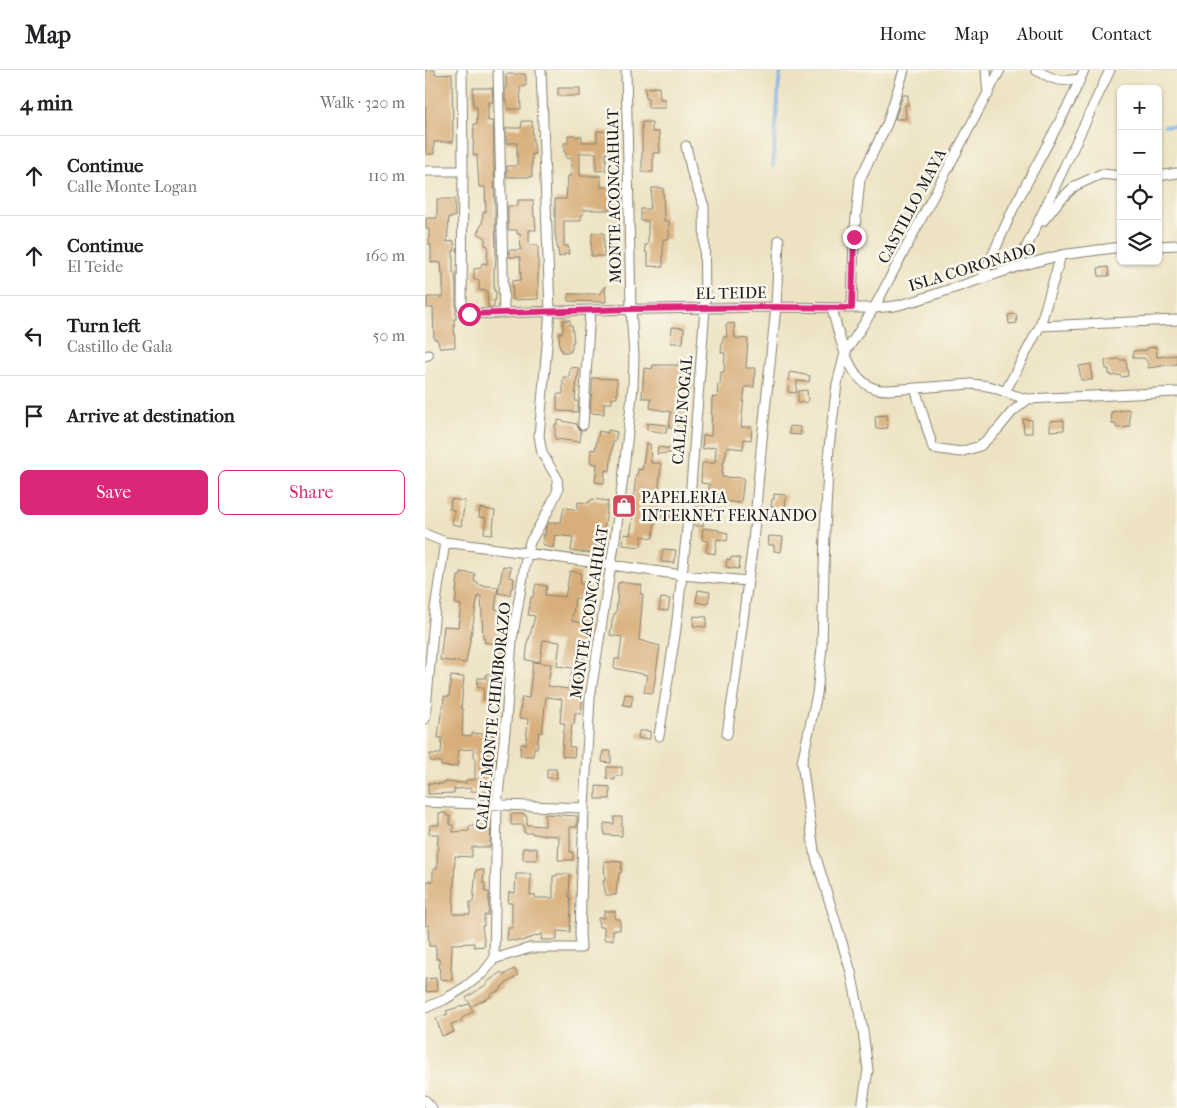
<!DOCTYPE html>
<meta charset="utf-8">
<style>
body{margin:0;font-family:"IM FELL French Canon",serif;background:#f2f2f2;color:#202124}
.controls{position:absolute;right:15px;top:15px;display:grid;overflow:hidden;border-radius:8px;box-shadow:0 1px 4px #0004}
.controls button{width:45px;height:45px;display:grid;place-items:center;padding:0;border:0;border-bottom:1px solid #e0e0e0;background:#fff;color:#202124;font:25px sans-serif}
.stop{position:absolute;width:15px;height:15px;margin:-11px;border:4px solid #db2777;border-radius:50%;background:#fff}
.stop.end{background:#db2777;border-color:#fff;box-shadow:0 1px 5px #0008}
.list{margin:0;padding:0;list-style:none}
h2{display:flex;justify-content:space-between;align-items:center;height:65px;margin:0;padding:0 20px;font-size:21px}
h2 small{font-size:16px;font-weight:400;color:#757577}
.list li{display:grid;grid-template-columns:32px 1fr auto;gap:15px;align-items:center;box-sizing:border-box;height:80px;padding:0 20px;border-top:1px solid #e0e0e0}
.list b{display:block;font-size:19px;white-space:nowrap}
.list p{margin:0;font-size:16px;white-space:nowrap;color:#757577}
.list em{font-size:16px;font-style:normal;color:#757577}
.actions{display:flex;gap:10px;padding:15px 20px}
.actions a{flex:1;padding:11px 0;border:1px solid #db2777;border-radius:8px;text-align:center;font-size:18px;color:#db2777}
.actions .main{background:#db2777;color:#fff}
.icon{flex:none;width:28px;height:28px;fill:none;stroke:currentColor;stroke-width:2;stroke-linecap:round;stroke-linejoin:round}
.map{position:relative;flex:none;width:752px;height:1038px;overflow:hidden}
header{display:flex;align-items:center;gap:30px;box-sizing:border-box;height:70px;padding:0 25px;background:#fff;border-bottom:1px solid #e0e0e0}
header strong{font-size:24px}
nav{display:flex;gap:28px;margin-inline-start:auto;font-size:18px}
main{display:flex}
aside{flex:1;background:#fff}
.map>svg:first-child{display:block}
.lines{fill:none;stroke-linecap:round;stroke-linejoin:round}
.stream{stroke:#76ade5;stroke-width:3}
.building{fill:#d8af7c}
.minor-casing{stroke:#848070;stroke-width:11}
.minor{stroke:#fff;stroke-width:9}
.route{stroke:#db2777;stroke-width:6}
.labels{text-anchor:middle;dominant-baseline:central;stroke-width:5;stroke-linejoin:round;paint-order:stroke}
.street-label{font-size:16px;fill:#1c1c1c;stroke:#fbf7ec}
.poi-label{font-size:16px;fill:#1c1c1c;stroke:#fbf7ec;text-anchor:start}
</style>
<header>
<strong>Map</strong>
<nav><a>Home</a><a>Map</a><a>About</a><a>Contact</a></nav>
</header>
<main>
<aside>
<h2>4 min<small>Walk · 320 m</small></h2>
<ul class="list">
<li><svg class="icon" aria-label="ahead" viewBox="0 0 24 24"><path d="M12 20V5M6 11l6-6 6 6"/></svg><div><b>Continue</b><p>Calle Monte Logan</p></div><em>110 m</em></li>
<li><svg class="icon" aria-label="ahead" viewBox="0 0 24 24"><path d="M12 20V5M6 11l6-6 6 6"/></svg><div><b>Continue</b><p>El Teide</p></div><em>160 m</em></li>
<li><svg class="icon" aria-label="left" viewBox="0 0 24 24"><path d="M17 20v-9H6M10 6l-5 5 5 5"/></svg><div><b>Turn left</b><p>Castillo de Gala</p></div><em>50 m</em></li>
<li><svg class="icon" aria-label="arrive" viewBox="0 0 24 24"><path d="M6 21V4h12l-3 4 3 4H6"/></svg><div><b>Arrive at destination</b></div></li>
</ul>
<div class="actions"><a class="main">Save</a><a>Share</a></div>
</aside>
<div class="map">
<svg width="752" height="1038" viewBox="0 0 752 1038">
<rect width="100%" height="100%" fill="#fbf7ec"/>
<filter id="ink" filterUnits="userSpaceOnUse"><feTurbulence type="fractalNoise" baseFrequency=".02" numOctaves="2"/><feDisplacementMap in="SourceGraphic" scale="10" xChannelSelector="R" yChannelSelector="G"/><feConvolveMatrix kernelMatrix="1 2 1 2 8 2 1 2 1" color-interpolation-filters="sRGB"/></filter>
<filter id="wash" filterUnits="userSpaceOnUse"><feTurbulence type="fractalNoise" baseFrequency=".0096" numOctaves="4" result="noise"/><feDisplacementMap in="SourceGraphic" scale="20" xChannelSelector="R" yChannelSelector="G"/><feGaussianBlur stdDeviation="1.12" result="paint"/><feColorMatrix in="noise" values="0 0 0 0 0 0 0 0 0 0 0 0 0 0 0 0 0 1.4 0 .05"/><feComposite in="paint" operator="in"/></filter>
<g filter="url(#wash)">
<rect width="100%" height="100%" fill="#ede3c3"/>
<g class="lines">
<path class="stream" d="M739,56H752
M348,97L354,12L356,0"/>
</g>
<g id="blocks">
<path class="building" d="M0,0H10V5L27,4L28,72H9V84H1Z
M81,4H100L101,6V16H95L96,39H82V31H80V18H81Z
M234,17L235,29H240V38H223V28H221L220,18Z
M48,18H67L68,32H63V51H68L71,187L70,198H69V221H71V230H69V237H63L62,221L54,220V210H49V199L56,198L57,193L62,194L63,176L60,175V167L52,163L57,154L58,142H61L60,117H54L52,85H48L49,54H52V37H48Z
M133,18H155V26H133Z
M478,25H483V35H480L481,49H470Z
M97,51H107L108,73H109L110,84H107V107H82V96H92V73H81V58H96Z
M217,52H227V62H234L235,83H228V102H217Z
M172,61L191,62L190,72H194V83H181V100L171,101V83H155V106H176V117H188L189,140H158V145H156V151H139V176H143L144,184H139V186L134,187L130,163V129H141L143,106H146V89L141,88V83L139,82V73H143V65H150L151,67L157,66V72H172Z
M227,118H238L239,151H244V169H238V197L223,196V186H222V182L221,183L220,175H222L223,174V151H216V139H225Z
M12,129H30V147H24L22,172L29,171L30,181H28V203H30L31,216V249H29L30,277L15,278L12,269H9L8,238H2V227H18V204H17L16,193L6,192V175H4V159H1V148H12Z
M93,130H108L109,147H110L111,160H104V175H113V229L88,230L87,211L96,210L95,187H84V180H96L95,164H92V160H83V136H93Z
M167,163H179V186H166Z
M683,197L684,206H674L673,198Z
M180,216L181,232L143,231V224H174Z
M591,244L592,253L584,254L583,245Z
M138,250H145V255H147L149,272H147V279H146V282H137V279H135L134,263H137V261H138Z
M309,253L310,268L323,269L321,298H330L329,317H320L316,357H327L326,370L319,369L318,379L302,377L299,393H298L297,407L319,408L316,433L294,431V432L283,431L284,414L276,413L277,393H290L291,377L277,379L278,365L286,366L287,327L292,328L293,314L295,315L296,302H299L300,283H296L297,273L298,267H302L301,254Z
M247,257L259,258L258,273H246Z
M731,277L732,287L752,285V294L737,295V296L723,298V293L719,288H708V281L722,280V278Z
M694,289V290H701L703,306L696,307L695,305L686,306V304H684V299H681L680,290Z
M254,291H265L263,313H265L264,322H253L251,339L259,340L256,359L244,358L246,342L225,338L226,328H217L219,298L227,299L228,295H253Z
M666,294L667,310H656L654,296Z
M145,297L154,298L153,307H152L150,331H153V342L132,341V324H138V307H144Z
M366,302L385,306L384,312L372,311L371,323L363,322L364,303Z
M168,308L192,309V328H187V333H179V344L165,343Z
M382,320L383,332L373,333V321Z
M704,339L705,357L691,358L692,354H687L686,342Z
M462,345L463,358L451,359L450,346Z
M598,349L607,350V363H599Z
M133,350L152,354L153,358L156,361L155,372L130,369V354H133Z
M639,350V360L625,361V351Z
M222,353L242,355L241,363L222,360Z
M365,356L375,357L376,365L364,364Z
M183,360L192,362L190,371H188L185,401L180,400L179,413L170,412L172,394L165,393L166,379L170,380L174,361L183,363Z
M221,374H225L226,393H236L232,438L247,440L246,450L230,448L228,468L217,466L216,477L198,475L199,464L205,465L209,442H207L211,405H212L213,399L217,400Z
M233,377L254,380V382L232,384Z
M349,424L361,425L360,438L346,437L347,429H349Z
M26,429L40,431L36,456L27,454L29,442V440L25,439Z
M167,429L183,431L176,484L146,481L148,467L130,465L128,478L120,476V475L117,474L119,464L120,465L121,456L123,453H130V452H136L139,437L152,440L153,432L164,433V431H166Z
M272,431H280L278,456H270Z
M55,438L70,441L67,465L59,463L61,448L54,447Z
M278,458L294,460L293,461L303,463L302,471L292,469L290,484L281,482L283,471L277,470Z
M344,466L358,467L356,482L349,481V475H343Z
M238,479L251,480L249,493L236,492Z
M307,487L315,488L314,499L301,497L302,489L305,490V488H307Z
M78,496L86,497L84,507L89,508L88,518H86L85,525L73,523Z
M145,501L156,503L155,514L164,515L163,529L150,528L147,551L165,554L162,575H153L152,589L159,590L157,600L156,599L151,620L158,622L156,644L150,643L149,654H147L144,677H150L149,687L137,686L138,666L140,653H135L137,629L121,627L117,663L114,662L112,678H109L108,686H95L96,674H101L103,649L94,648L97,627L104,628L108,592L126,594L123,616L143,619L148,598L132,596L135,572L118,570L115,592L101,590L103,569H104L110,546L103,545L106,527H108L111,514L122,516L120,525L140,527Z
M36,502L50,504L49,512H53V515L73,517L70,539L83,542L76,608L67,607L72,574L59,572L60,568H58L56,526H53L41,593L15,590L19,556L33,557L36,535L30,534L32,523H31L33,506H36Z
M195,512L217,515L215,524H218L214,570L235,576L228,623L219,622L222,605L189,598L190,589H194L197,567L185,565L188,547L190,543H191L193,520H192L193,513H195Z
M273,520L285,522L283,534L271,532Z
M236,528L245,529L243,541L234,540Z
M269,546L282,547L281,557L268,556Z
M61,604H67L66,630L58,629L59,618L52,617L53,608H61Z
M26,606L39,607L36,639H38L37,665L47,666V663L69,665L68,688H71L68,711H66V722L46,721V718L29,719V723L3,724V713L18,714L19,712L41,713V710H50V687H49V679L33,680L32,697L16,696V692L5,691V684H16L17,668H13L17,636L18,637L19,626L24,627Z
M200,624L208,625L206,636L198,635Z
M214,661H225V669H216V668H213Z
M178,681H186V693L177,692Z
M182,697H197V706H190V710L182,709Z
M122,699H131L132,708H122Z
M171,716L185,717V729H171Z
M14,743H21L22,746H25V755H28V762L44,761V756H52V745H66L65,777H47V787L30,786L28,844H45V832H48L51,800H59L58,813H60V822H64V830L63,845H59V856H57L60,876L49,877V873L27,874L26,901H27V910L15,909L14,889H11V877H10V876H4L3,855H0L2,811H8V799H12L13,764H4L5,755H14Z
M86,744H100V746H102V755L120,756V744L152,746V757H145V782H148V790H133L134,766L108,764V763H99V755H86Z
M189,747H197V766L180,765V762H179V753L189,754Z
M98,778H112V790H98Z
M179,791L197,792L196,803H194L193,812H192L191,825H181L178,811H180Z
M91,804H106L105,825H110V828H128V806H132V804H145L144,827L146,828L145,834H146L145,862L132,861V870H116L117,864L96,871L82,870L83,858H87V833H83L84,822L90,823Z
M179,841H190V849H195V860H188V870H179V857H174L173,848H179Z
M89,899L93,905L76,917L77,919L65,925V927L47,936L41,928L62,914L61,913L76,902L79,905Z
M11,908L12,921L1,922L0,909Z
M44,934L48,941L36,949L37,951L26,954L29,962L17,966L11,948L23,944L21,941Z"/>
</g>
</g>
<g filter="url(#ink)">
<use href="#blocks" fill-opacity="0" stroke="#848070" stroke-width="1"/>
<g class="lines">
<defs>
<path id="minor" d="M37,0L38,101L37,237L44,244L165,240L351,237L427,238H449L470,236L493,230L592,197L636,185L696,177
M73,0L79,242
M561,0L563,25
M611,0C631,11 633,12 655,9
M0,101H38
M733,106L752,103
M618,151L635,130L650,116L676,104L696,106
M733,176L752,175
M592,197L685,0
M557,209L588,139L646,30L659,0
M407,238C413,262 423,313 452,319C456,320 460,320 464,320L546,314C553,315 560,315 567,317C579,321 590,327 603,329
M427,238L429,167L435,109L462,54L479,0
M615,256L752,250
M0,286L3,285
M490,318L508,378L535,382L555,376L573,359L587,342L603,329L752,322
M580,322L615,256L636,185
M158,355L165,240
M0,464L20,472L58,477L257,505L323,511
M0,649L10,539L20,472
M302,664L310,612L328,472L337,369L351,237L354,170
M234,666L251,559L264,441L280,239L279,136L267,103L261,76
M0,732L159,738
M69,889L72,734L81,652L87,570L102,483L105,472L123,441L133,420L132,408L117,383L114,366L125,241L116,0
M0,938L19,930L40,917L59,902L69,889L105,878H156L155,863L159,738L165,628L190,469L198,408L208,316L209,287L206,239L201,0
M0,1030L7,1038
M437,1038L443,1000L438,961L426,902L389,781L377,692L392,624L397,577L400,462L404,377L412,314L420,283L449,238L575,0"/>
</defs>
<use href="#minor" class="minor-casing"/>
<use href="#minor" class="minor"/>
</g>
</g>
<g class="lines" filter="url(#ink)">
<path class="route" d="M44,244L206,239L350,237L427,238L429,167"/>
</g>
<defs>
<symbol id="shop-square" viewBox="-11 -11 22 22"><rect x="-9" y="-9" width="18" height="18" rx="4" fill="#d1495b" stroke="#fbf7ec"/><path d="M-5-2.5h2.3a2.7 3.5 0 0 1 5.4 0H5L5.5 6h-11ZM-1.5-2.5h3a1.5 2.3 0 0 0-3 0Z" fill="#fff"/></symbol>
</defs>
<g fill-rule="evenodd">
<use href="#shop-square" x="185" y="422" width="28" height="28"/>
</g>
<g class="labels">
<g class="street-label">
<text transform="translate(189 126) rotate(-91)">MONTE ACONCAHUAT</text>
<text transform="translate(487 136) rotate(-62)">CASTILLO MAYA</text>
<text transform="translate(547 197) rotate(-17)">ISLA CORONADO</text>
<text transform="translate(306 223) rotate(-1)">EL TEIDE</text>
<text transform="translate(257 340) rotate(-85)">CALLE NOGAL</text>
<text transform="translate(164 542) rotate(-81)">MONTE ACONCAHUAT</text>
<text transform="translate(68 646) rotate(-84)">CALLE MONTE CHIMBORAZO</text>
</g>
<g class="poi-label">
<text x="216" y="427">PAPELERIA<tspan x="216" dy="18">INTERNET FERNANDO</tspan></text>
</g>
</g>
</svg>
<div class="controls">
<button>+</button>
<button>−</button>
<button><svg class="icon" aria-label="locate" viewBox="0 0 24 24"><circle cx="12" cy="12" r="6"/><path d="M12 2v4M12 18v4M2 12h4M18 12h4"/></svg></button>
<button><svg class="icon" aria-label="layers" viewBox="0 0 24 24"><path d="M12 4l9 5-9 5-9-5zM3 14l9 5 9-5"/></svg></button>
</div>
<div class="stop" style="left:44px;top:244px"></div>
<div class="stop end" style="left:429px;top:167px"></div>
</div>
</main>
